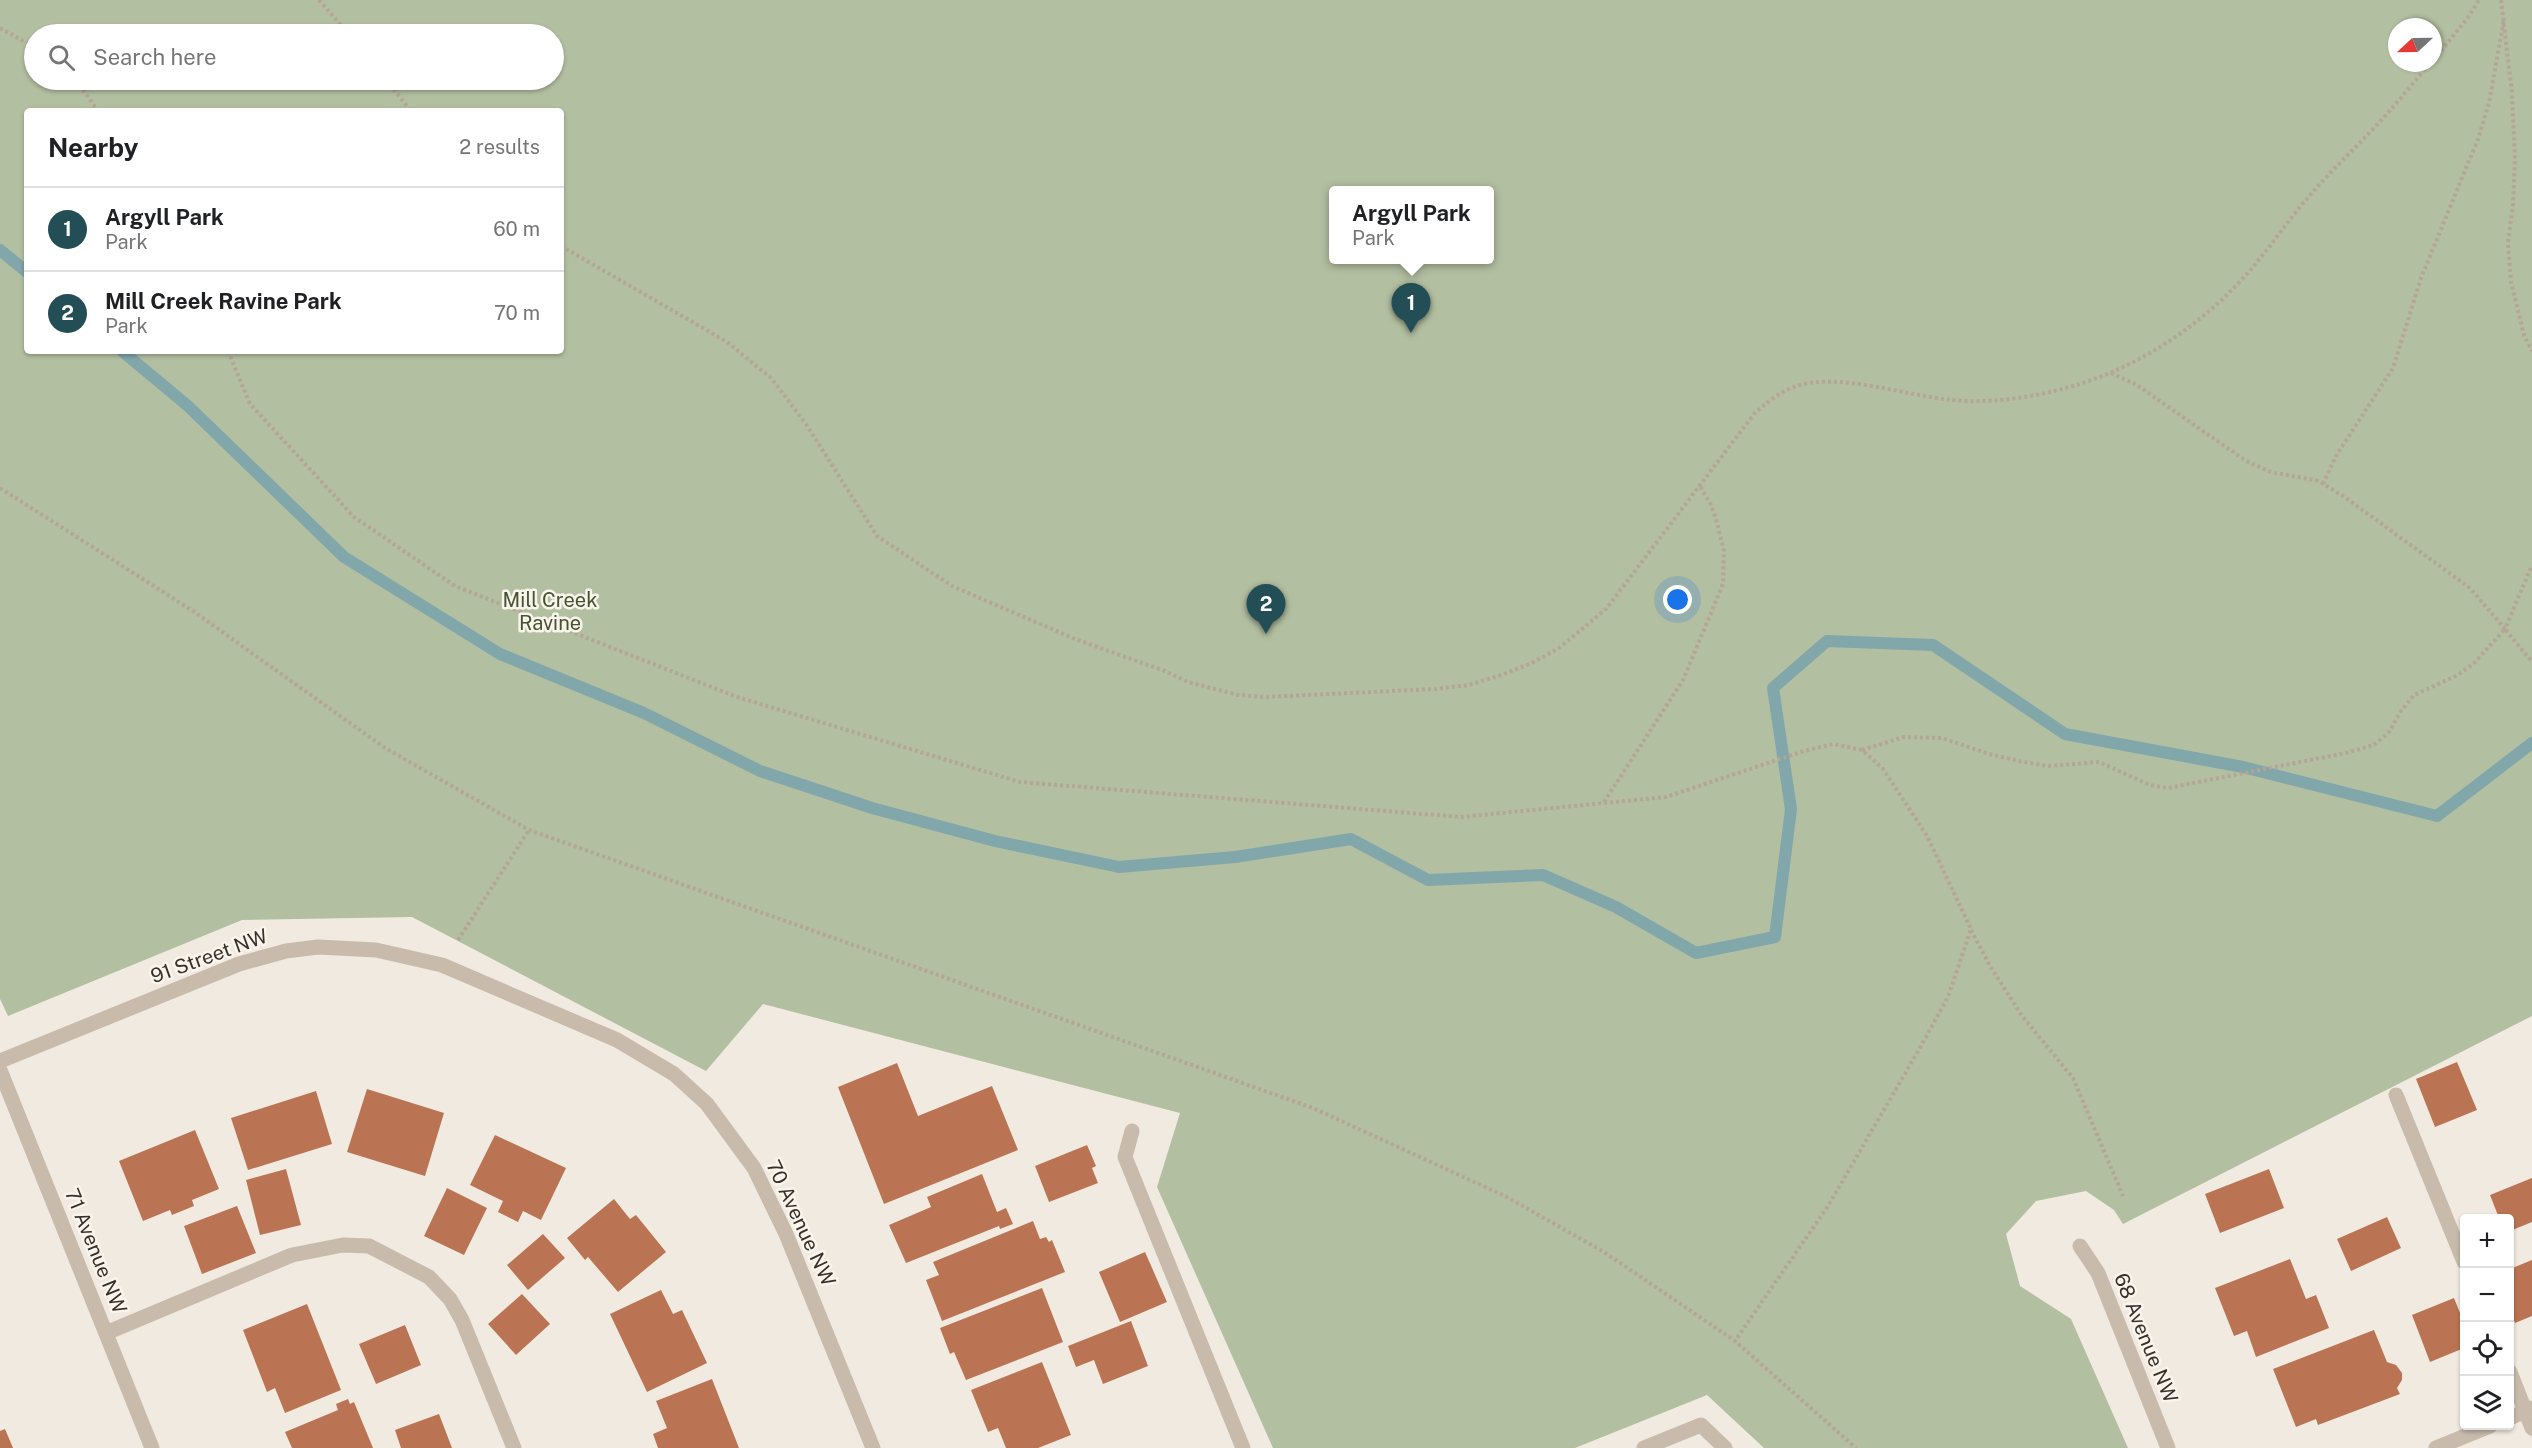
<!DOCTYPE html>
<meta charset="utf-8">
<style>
body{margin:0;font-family:"Public Sans",sans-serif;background:#f6f6f6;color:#202124}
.controls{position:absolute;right:18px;bottom:18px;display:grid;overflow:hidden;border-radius:6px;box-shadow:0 2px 4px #0004}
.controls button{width:54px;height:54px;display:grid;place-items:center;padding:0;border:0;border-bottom:2px solid #e0e0e0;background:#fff;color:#202124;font:30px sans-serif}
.compass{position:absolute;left:2388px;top:18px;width:54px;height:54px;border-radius:50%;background:#fff;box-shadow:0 2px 4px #0004;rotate:248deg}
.you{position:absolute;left:1678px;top:600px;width:21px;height:21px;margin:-15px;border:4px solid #fff;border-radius:50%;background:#1a73e8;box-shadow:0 0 0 9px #1a73e833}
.badge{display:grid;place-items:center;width:39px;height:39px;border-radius:50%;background:#234e55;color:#fff;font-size:20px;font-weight:700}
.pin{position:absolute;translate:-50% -50px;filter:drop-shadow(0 2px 3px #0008)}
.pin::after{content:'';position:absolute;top:32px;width:21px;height:18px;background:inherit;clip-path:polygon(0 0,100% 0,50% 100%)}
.popup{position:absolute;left:1329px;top:186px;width:165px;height:78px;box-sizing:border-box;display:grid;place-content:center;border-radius:6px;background:#fff;filter:drop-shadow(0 2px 4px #0005);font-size:20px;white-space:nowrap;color:#757577}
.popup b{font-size:22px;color:#202124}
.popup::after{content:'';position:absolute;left:50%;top:100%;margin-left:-12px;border:12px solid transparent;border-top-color:#fff}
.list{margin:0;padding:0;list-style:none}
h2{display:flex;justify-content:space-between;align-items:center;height:78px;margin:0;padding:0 24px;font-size:26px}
h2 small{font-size:20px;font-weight:400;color:#757577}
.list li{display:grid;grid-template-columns:39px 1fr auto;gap:18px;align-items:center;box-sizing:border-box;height:84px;padding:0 24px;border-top:2px solid #e0e0e0}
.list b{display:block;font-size:22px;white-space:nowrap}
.list p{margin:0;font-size:20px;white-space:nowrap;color:#757577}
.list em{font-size:20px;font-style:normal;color:#757577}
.icon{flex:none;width:33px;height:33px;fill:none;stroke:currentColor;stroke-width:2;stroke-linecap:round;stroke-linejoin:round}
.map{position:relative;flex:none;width:2532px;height:1448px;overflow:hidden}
.search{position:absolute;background:#fff;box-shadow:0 2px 4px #0004;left:24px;top:24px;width:540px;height:66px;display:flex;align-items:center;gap:15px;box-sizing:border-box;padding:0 21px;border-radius:33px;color:#757577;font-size:22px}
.panel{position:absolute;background:#fff;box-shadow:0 2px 4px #0004;left:24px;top:108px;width:540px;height:246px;border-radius:6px}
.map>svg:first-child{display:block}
.green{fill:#b3bfa1;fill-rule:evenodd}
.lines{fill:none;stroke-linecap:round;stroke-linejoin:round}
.stream{stroke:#81a7ab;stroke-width:12}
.building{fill:#bb7453}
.path{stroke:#b4a597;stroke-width:4;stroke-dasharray:3 3;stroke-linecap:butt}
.minor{stroke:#c8bbac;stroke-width:15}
.labels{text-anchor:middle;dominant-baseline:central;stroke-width:5;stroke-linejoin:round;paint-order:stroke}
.park-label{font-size:20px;fill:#445330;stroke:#f9f4ec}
.street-label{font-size:20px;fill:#372f2a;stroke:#f9f4ec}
</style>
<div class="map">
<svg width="2532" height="1448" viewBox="0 0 2532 1448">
<rect width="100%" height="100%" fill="#f1eae0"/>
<path class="green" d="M0,0H2532V1016L2123,1224L2114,1210L2086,1191L2036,1201L2006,1234L2020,1286L2071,1319L2128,1448H1764L1707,1395L1575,1448H1273L1157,1187L1180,1113L763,1004L706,1071L412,917L242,920L8,1016L0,999ZM2397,27H2433V63H2397ZM34,34H554V80H34ZM27,111H561V351H27ZM1333,190H1489V260H1333Z"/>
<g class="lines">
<path class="stream" d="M0,250L27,272
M122,351L188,406L344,557L500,654L644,713L760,771L872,808L995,841L1119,867L1235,857L1351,839L1428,880L1543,875L1616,907L1696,953L1775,937L1791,809L1773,688L1827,641L1933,645L2065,734L2243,767L2437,816L2532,743"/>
</g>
<path class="building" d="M2457,1062L2477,1110L2435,1127L2416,1079Z
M897,1063L918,1116L992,1086L1018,1150L884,1204L838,1087Z
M367,1089L444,1113L425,1176L347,1152Z
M316,1091L332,1144L248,1170L231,1118Z
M195,1130L219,1189L192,1200L194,1206L172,1215L170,1210L143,1221L119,1161Z
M495,1135L566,1168L541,1220L523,1211L518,1222L498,1212L503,1201L470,1185Z
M1087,1145L1096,1166L1092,1168L1098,1183L1049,1202L1035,1166Z
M286,1169L301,1225L260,1235L246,1180Z
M2269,1169L2284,1208L2220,1233L2205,1194Z
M982,1174L997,1212L1006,1208L1013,1224L1000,1229L999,1226L906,1263L889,1225L931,1207L927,1197Z
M2532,1178V1222L2510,1231V1218H2499L2490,1195Z
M447,1188L487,1208L464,1255L424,1236Z
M614,1199L630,1219L636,1215L666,1252L618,1292L588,1257L585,1260L567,1238Z
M237,1206L256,1253L202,1274L184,1226Z
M2387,1217L2401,1248L2351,1271L2337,1239Z
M1033,1221L1040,1239L1046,1237L1049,1242L1052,1240L1065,1272L942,1321L926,1280L939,1275L933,1262Z
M543,1234L565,1258L528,1290L507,1265Z
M1145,1252L1167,1302L1120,1322L1099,1272Z
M2290,1259L2306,1299L2316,1295L2329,1328L2256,1357L2247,1331L2234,1336L2215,1288Z
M2532,1260V1316L2515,1323L2510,1310V1269Z
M1042,1288L1063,1342L966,1380L954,1352L950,1354L940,1328Z
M661,1290L673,1314L682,1310L707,1363L647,1392L610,1314Z
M522,1294L550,1324L516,1355L488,1324Z
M2454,1298L2464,1323V1348L2430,1362L2412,1315Z
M307,1304L341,1390L285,1413L275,1388L267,1392L243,1330Z
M1131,1321L1148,1366L1103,1384L1094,1360L1076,1367L1068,1346Z
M405,1325L421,1365L376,1384L359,1344Z
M2374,1330L2387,1362L2396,1365L2402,1373V1380L2397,1388L2400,1394L2318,1425L2316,1419L2296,1427L2273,1369Z
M1042,1362L1071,1435L1038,1448H1006L998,1428L988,1432L971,1390Z
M712,1379L739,1448H658L653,1434L667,1428L656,1401Z
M348,1399L350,1404L354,1402L373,1448H292L285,1432L338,1410L336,1404Z
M439,1414L452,1448H401L395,1430Z
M5,1429L13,1448H0V1431Z"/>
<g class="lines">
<path class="path" d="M319,0L349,34
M2501,0L2512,93L2515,159L2513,205L2508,243L2511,282L2524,335L2532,351
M0,28L34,47
M2433,60L2467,19L2479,0
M76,80L98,111
M386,80L411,111
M561,246L727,342L771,378L806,424L877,536L952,586L1075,639L1165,671L1188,682L1238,695L1264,697L1435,689L1469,685L1501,675L1532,663L1559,648L1606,609L1754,414C1765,404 1777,394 1791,388C1835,370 1905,396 1952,400C1992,404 2035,397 2073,386C2142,366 2205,323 2252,268C2271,246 2287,222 2305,201C2330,171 2360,144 2386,115C2401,98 2416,80 2430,63
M228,351L250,404L354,517L455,586L737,697L1020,782L1461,817L1666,797L1804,751L1833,744L1862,750L1883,769L1927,836L1971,929L1948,997L1921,1046L1828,1206L1735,1341
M2111,373L2137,385L2246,461L2271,472L2319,481L2346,498L2470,588L2505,629L2532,565
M2323,484L2336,456L2393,368L2421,278L2478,139L2489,103L2504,19
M0,488L193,611L385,748L529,830L1313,1108L1505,1196L1604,1252L1735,1341L1856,1448
M1862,750L1904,737L1942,738L1989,754L2024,762L2049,766L2099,762L2150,785L2168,788L2346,753L2374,745L2389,732L2401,711L2414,695L2458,675L2474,663L2505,629L2532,662
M1604,802L1683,680L1723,584L1724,551L1716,519L1711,505L1700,486
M1971,930L1990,966L2022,1016L2073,1078L2123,1196
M458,940L529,830"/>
<path class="minor" d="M0,1061L239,964L286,951L318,947L376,950L442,965L617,1040L674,1074L707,1104L754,1168L786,1234L873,1448
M0,1070L152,1448
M2396,1095L2464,1262
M1132,1131L1125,1157L1243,1448
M2080,1246L2098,1273L2168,1448
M106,1333L292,1255L343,1245L369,1246L429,1277L450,1299L462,1320L514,1448
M2510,1372L2532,1428
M2510,1418L2532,1408
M1644,1448L1701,1425L1725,1448
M2436,1448L2490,1426"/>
</g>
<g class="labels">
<g class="park-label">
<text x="550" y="600">Mill Creek<tspan x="550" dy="23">Ravine</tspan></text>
</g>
<g class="street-label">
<text transform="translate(209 956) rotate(-20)">91 Street NW</text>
<text transform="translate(801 1223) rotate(65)">70 Avenue NW</text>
<text transform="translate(96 1251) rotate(68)">71 Avenue NW</text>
<text transform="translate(2146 1338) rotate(68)">68 Avenue NW</text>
</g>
</g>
</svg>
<div class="controls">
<button>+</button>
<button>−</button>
<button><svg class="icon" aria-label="locate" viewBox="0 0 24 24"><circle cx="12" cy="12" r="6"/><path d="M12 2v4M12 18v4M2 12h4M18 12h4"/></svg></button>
<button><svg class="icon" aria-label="layers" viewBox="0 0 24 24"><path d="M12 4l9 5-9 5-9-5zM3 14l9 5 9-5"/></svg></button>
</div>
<svg class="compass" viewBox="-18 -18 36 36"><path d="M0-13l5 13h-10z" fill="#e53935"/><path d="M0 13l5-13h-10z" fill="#757577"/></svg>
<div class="you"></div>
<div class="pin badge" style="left:1411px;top:333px">1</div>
<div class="popup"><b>Argyll Park</b>Park</div>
<div class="pin badge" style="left:1266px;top:634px">2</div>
<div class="search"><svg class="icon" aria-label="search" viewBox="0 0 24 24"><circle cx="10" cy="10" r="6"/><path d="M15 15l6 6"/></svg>Search here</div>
<section class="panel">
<h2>Nearby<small>2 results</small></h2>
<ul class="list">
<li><span class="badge">1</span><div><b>Argyll Park</b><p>Park</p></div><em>60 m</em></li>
<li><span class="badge">2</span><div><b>Mill Creek Ravine Park</b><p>Park</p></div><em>70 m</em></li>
</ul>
</section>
</div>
